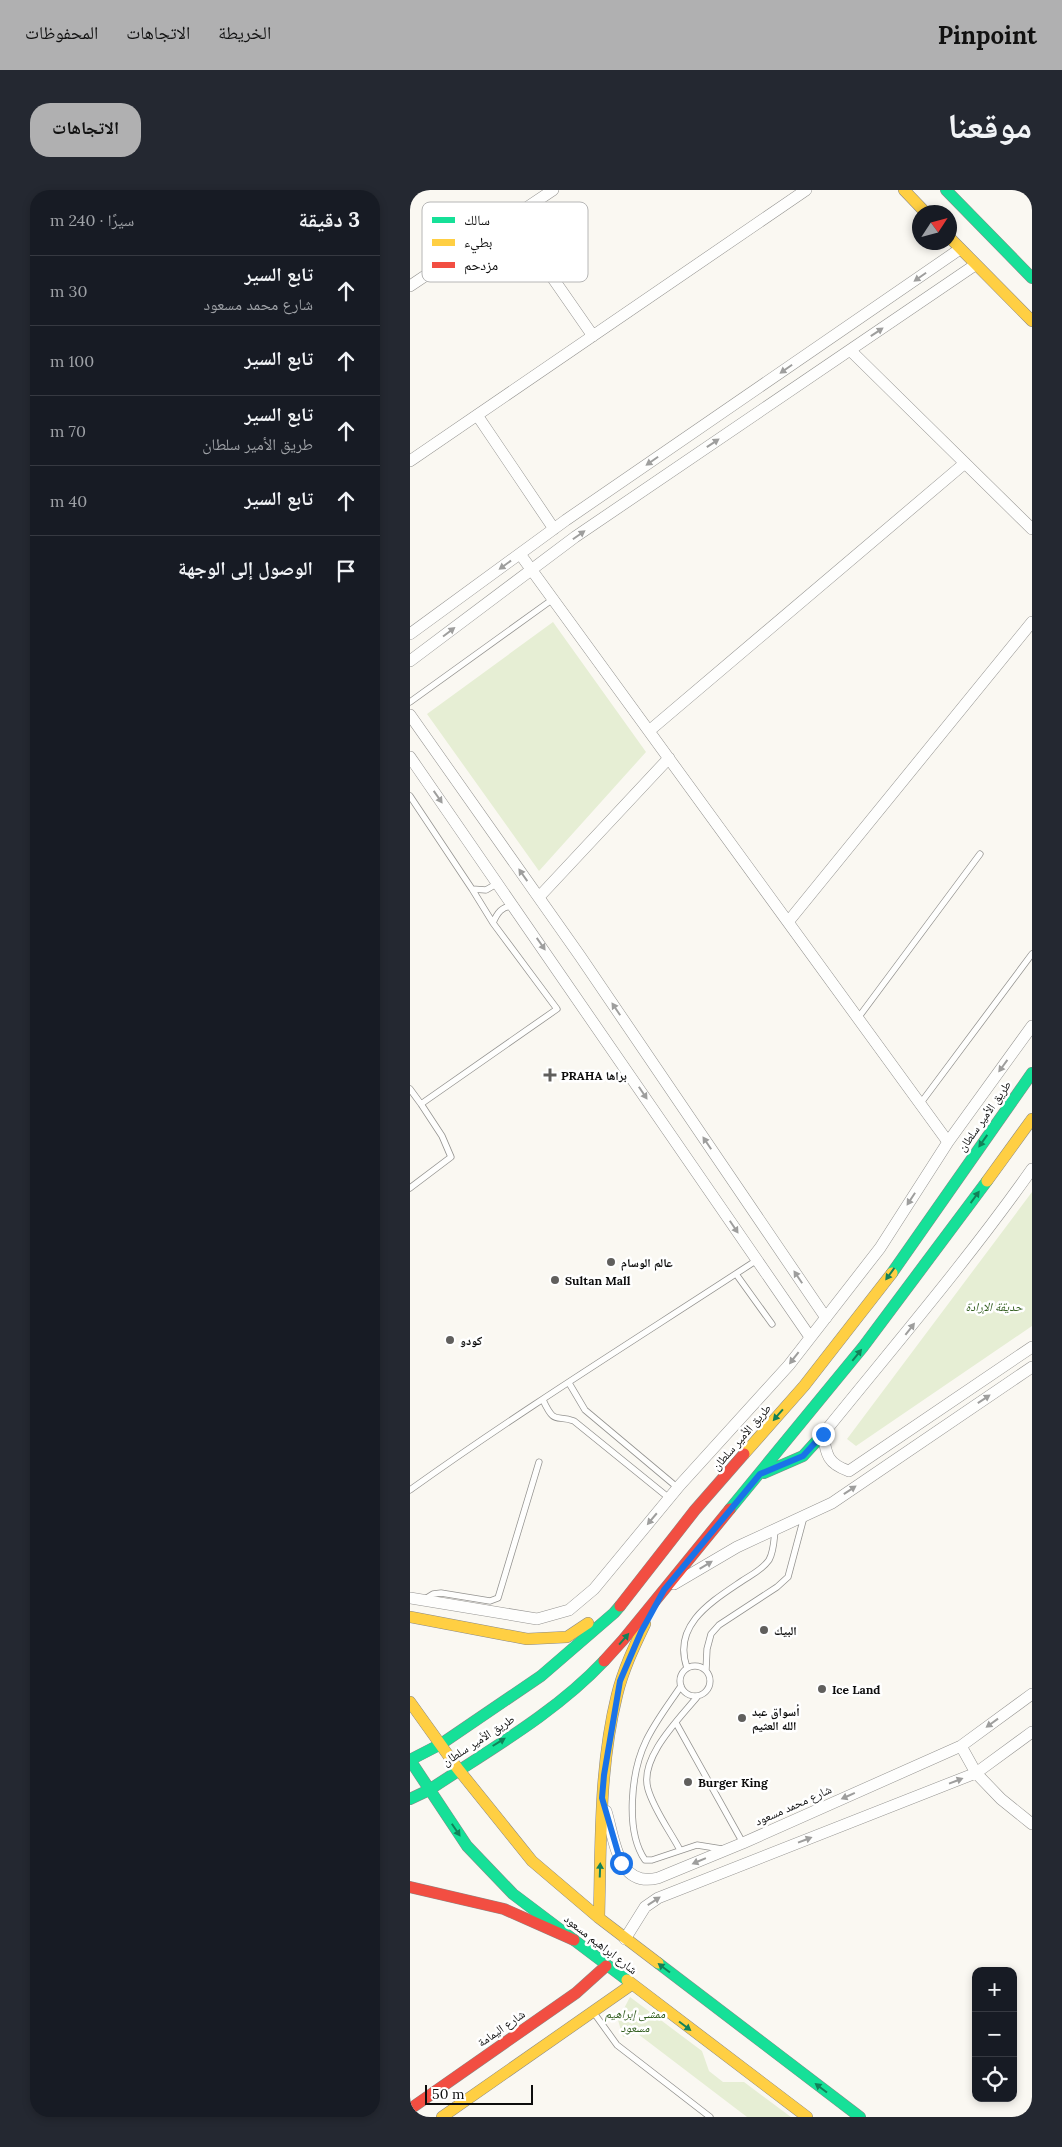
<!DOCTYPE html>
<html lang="ar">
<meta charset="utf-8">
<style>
body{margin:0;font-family:Lora,"Noto Naskh Arabic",serif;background:#242831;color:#f1f3f6;direction:rtl}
.controls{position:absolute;right:15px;bottom:15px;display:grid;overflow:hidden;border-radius:10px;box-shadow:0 2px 8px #0003}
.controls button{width:45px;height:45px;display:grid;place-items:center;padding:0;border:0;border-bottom:1px solid #363941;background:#171b24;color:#f1f3f6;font:25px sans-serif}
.compass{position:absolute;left:502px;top:15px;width:45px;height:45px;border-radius:50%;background:#171b24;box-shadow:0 2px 8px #0003;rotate:54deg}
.scale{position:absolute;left:15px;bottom:12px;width:108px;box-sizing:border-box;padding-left:5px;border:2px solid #0d0d0d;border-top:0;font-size:14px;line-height:18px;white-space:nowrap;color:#0d0d0d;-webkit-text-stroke:4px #fff;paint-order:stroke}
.stop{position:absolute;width:15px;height:15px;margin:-11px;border:4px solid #1a73e8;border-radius:50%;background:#fff}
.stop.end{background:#1a73e8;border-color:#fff;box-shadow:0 1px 5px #0008}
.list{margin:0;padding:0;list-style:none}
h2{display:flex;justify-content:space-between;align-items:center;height:65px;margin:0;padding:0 20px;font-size:21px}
h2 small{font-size:16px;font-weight:400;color:#9ea1a6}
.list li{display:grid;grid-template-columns:32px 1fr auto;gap:15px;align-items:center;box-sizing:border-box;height:70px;padding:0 20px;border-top:1px solid #363941}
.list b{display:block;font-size:19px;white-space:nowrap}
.list p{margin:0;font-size:16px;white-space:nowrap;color:#9ea1a6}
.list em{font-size:16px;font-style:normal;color:#9ea1a6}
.icon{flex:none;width:28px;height:28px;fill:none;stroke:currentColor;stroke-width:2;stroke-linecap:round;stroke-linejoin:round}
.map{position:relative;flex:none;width:622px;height:1927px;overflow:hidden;direction:ltr;border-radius:20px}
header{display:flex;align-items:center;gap:30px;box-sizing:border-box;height:70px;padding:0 25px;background:#b0b0b1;color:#111}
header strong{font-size:24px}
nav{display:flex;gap:28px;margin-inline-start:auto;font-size:18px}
.intro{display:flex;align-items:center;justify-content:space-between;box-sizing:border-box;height:120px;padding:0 30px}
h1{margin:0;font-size:35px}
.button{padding:12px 22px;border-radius:20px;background:#b0b0b1;color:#111;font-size:18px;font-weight:700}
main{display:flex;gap:30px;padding:0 30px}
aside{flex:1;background:#171b24;border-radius:20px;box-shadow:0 2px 8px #0003}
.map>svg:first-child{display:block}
.green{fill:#e6eed4}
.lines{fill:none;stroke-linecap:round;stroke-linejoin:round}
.lane-casing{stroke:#949390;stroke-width:7}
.street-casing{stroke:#949390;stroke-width:12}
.fast-casing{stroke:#8a8987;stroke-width:12}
.slow-casing{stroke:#8a8987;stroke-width:12}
.jam-casing{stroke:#8a8987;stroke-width:12}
.lane{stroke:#fefefd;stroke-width:5.5}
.street{stroke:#fefefd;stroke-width:11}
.fast{stroke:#16e098;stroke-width:11}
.slow{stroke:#ffcf43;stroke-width:11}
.jam{stroke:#f24e42;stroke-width:11}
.oneway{fill:#9e9e9d}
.oneway2{fill:#128159}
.route{stroke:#1a73e8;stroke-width:6}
.poi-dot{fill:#605f5d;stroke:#fff;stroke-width:2}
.labels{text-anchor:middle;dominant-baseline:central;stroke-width:5;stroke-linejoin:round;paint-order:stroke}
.poi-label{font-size:12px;font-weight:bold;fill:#0d0d0d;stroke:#fff;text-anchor:start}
.street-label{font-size:12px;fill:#0d0d0d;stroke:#fff}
.park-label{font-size:12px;font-style:italic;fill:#356022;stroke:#fff}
.key{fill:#fff;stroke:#b6b6b6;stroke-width:1}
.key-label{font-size:14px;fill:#0d0d0d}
</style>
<header>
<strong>Pinpoint</strong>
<nav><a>الخريطة</a><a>الاتجاهات</a><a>المحفوظات</a></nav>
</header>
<div class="intro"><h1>موقعنا</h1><a class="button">الاتجاهات</a></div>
<main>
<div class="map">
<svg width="622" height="1927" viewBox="0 0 622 1927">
<rect width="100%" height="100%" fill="#faf8f2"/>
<path class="green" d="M143,432L236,562L129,681L17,524Z
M622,1002V1136L446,1256L437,1249Z
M220,1807L292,1861L299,1881L313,1892H334L381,1927H337L228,1844L213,1847L208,1830Z"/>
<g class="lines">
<defs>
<path id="lane" d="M0,512L143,409
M0,606L62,699
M88,693L76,700L62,699L83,733C87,723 92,716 103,716
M448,828L570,664
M0,899L11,914L147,819L83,733
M510,914L622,764
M0,998L41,967L32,946L11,914
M326,1084L362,1134
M159,1193L175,1220L268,1298
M133,1210C145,1236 146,1224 164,1231L259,1308
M0,1300C113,1219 231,1146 347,1070
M15,1409L23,1404L31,1403L80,1411L88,1408L129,1272
M270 1491a15 15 0 1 1 30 0a15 15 0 1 1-30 0Z
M277,1478C262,1435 301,1412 332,1391C341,1385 352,1380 359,1370C364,1361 364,1350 365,1340
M296,1480L297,1459L301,1444L309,1435L367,1397L378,1387L394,1327
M271,1496C259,1514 245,1532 236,1551C221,1582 215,1641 235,1670H242L287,1655L312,1659
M266,1533L333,1653
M270,1660C260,1641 244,1620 238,1599C229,1568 269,1529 287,1507
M184,1823L207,1855L300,1927"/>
<path id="street" d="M101,28L183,146
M0,96L143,0
M440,160L622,339
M67,225L144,339
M0,271L396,0
M110,364L538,952
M0,444L156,330L550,59
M0,471L165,347L565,75
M0,525L170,766L416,1128
M239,541L555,273
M0,567L400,1147
M129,707L259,568
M378,732L622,432
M622,979C557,1071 484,1156 413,1244C416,1265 418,1274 439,1281L622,1157
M264,1394L327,1357L422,1313L622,1177
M0,1408L127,1429L159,1420L184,1399L270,1295L379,1175L470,1058L538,952L622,836
M551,1556L566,1583L591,1609L622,1634
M196,1621C205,1650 207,1698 248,1688L333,1653L551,1556L622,1504
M215,1749L235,1717L248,1708L566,1583L622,1542"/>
<path id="fast" d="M536,0L622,88
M482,1083L622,883
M354,1283L393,1266L413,1244
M320,1319L453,1157L577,991
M0,1570L57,1656L103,1704L217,1790
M0,1570L31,1554L131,1486L204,1423L210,1416
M0,1609L19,1600C79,1560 144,1524 194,1471
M248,1773L450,1927"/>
<path id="slow" d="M494,0L515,22
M540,48L622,131
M577,991L622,929
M334,1264L394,1196L482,1083
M0,1427L117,1449L157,1447L178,1433
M0,1512L48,1579L122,1671L189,1728L248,1773
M189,1728C191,1653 189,1578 207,1505C213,1480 224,1457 235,1434
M217,1790L397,1927
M32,1927L221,1795"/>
<path id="jam" d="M210,1416L285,1320L334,1264
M194,1471L213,1450L320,1319
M0,1697L94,1719L164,1750
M0,1919L166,1803L196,1776"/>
</defs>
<use href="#lane" class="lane-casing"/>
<use href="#street" class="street-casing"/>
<use href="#fast" class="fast-casing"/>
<use href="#slow" class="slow-casing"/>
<use href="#jam" class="jam-casing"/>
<use href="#lane" class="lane"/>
<use href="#street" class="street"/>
<use href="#fast" class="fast"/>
<use href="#slow" class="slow"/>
<use href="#jam" class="jam"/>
</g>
<defs><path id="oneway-solid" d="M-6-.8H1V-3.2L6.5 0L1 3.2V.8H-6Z" transform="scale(1.25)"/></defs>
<g class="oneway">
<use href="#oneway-solid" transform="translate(510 87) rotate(145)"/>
<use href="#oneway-solid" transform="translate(467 142) rotate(-34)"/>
<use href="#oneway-solid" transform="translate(376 179) rotate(145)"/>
<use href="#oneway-solid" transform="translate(303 253) rotate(-34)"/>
<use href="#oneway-solid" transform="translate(242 271) rotate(145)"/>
<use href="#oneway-solid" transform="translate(169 345) rotate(-35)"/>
<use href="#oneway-solid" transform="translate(95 375) rotate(144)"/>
<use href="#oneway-solid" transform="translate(39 442) rotate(-37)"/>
<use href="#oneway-solid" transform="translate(28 607) rotate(55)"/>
<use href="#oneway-solid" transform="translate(113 685) rotate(-125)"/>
<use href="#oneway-solid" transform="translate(131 754) rotate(55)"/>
<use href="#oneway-solid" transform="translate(206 819) rotate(-124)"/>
<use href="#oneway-solid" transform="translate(593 876) rotate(126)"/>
<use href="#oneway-solid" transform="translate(233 903) rotate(56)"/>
<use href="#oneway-solid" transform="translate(297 953) rotate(-124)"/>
<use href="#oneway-solid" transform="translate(501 1009) rotate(123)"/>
<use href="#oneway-solid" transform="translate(324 1037) rotate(56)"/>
<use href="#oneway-solid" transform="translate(388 1087) rotate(-124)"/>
<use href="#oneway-solid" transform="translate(500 1139) rotate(-52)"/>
<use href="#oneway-solid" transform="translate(384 1168) rotate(128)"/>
<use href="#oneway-solid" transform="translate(574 1209) rotate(-34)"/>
<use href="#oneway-solid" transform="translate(440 1300) rotate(-34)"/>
<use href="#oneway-solid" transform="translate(242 1329) rotate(130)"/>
<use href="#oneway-solid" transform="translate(296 1375) rotate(-31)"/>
<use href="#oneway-solid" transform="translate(582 1533) rotate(144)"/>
<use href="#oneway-solid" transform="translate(546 1591) rotate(-21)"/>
<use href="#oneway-solid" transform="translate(438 1606) rotate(156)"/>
<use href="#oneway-solid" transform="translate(395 1650) rotate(-21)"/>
<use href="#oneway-solid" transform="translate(289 1671) rotate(157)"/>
<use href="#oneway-solid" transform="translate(244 1711) rotate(-33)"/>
</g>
<g class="oneway2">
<use href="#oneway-solid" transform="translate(573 951) rotate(125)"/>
<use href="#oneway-solid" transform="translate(565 1007) rotate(-54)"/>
<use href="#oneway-solid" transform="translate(480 1084) rotate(126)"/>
<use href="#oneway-solid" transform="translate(447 1165) rotate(-51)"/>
<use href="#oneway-solid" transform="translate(368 1225) rotate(131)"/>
<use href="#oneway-solid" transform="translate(214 1449) rotate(-49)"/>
<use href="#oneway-solid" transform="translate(89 1552) rotate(-32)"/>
<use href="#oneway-solid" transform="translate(46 1640) rotate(56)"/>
<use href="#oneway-solid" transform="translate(190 1680) rotate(-88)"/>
<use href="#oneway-solid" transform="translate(254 1778) rotate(-143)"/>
<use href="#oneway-solid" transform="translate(275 1836) rotate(37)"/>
<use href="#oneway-solid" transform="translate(411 1898) rotate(-143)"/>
</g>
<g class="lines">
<path class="route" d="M211,1673L192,1608L194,1585L210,1491L231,1442L254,1400L350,1284L393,1266L413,1244"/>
</g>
<g class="poi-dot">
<path d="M137.5 877.5h5v5h5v5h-5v5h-5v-5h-5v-5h5z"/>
<circle cx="201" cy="1072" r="5"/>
<circle cx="145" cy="1090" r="5"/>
<circle cx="40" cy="1150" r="5"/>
<circle cx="354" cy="1440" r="5"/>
<circle cx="412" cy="1499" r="5"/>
<circle cx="332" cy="1528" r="5"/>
<circle cx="278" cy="1592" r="5"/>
</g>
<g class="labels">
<g class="poi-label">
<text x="151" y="885">PRAHA براها</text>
<text x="211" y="1072">عالم الوسام</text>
<text x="155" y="1090">Sultan Mall</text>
<text x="50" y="1150">كودو</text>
<text x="364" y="1440">البيك</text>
<text x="422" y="1499">Ice Land</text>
<text x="342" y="1521">أسواق عبد<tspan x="342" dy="14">الله العثيم</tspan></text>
<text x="288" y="1592">Burger King</text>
</g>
<g class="street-label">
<text transform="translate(574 926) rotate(-55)">طريق الأمير سلطان</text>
<text transform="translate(331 1247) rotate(-49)">طريق الأمير سلطان</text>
<text transform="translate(68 1550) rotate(-33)">طريق الأمير سلطان</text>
<text transform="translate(383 1615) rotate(-24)">شارع محمد مسعود</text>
<text transform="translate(191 1754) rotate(38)">شارع ابراهيم مسعود</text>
<text transform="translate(91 1838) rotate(-35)">شارع اليمامة</text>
</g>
<g class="park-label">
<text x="584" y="1116">حديقة الإرادة</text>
<text x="225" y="1823">ممشى إبراهيم<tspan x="225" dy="14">مسعود</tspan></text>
</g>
</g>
<rect x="12" y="12" width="166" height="80" rx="8" class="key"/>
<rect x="22" y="27" width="23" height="6" fill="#16e098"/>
<rect x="22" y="49" width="23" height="7" fill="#ffcf43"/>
<rect x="22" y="72" width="23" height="6" fill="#f24e42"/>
<g class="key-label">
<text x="54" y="35">سالك</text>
<text x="54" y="57">بطيء</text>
<text x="54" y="80">مزدحم</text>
</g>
</svg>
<div class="controls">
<button>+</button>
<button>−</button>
<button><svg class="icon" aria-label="locate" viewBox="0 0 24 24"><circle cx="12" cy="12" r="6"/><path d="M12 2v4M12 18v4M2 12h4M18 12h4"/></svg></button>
</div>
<svg class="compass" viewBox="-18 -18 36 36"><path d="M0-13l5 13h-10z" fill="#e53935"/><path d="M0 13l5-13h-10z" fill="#9ea1a6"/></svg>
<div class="scale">50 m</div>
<div class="stop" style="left:211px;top:1673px"></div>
<div class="stop end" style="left:413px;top:1244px"></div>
</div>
<aside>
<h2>3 دقيقة<small>سيرًا · 240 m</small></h2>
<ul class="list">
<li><svg class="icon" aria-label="ahead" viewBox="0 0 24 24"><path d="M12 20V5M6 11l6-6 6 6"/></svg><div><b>تابع السير</b><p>شارع محمد مسعود</p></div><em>30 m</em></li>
<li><svg class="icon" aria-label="ahead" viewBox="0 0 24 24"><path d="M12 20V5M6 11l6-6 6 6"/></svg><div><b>تابع السير</b></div><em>100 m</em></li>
<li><svg class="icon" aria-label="ahead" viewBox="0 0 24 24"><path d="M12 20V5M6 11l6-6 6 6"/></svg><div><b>تابع السير</b><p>طريق الأمير سلطان</p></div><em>70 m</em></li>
<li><svg class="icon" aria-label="ahead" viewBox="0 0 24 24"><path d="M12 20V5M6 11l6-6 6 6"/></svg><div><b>تابع السير</b></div><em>40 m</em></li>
<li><svg class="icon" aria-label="arrive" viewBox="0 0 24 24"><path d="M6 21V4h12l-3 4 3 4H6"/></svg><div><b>الوصول إلى الوجهة</b></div></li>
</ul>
</aside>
</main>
